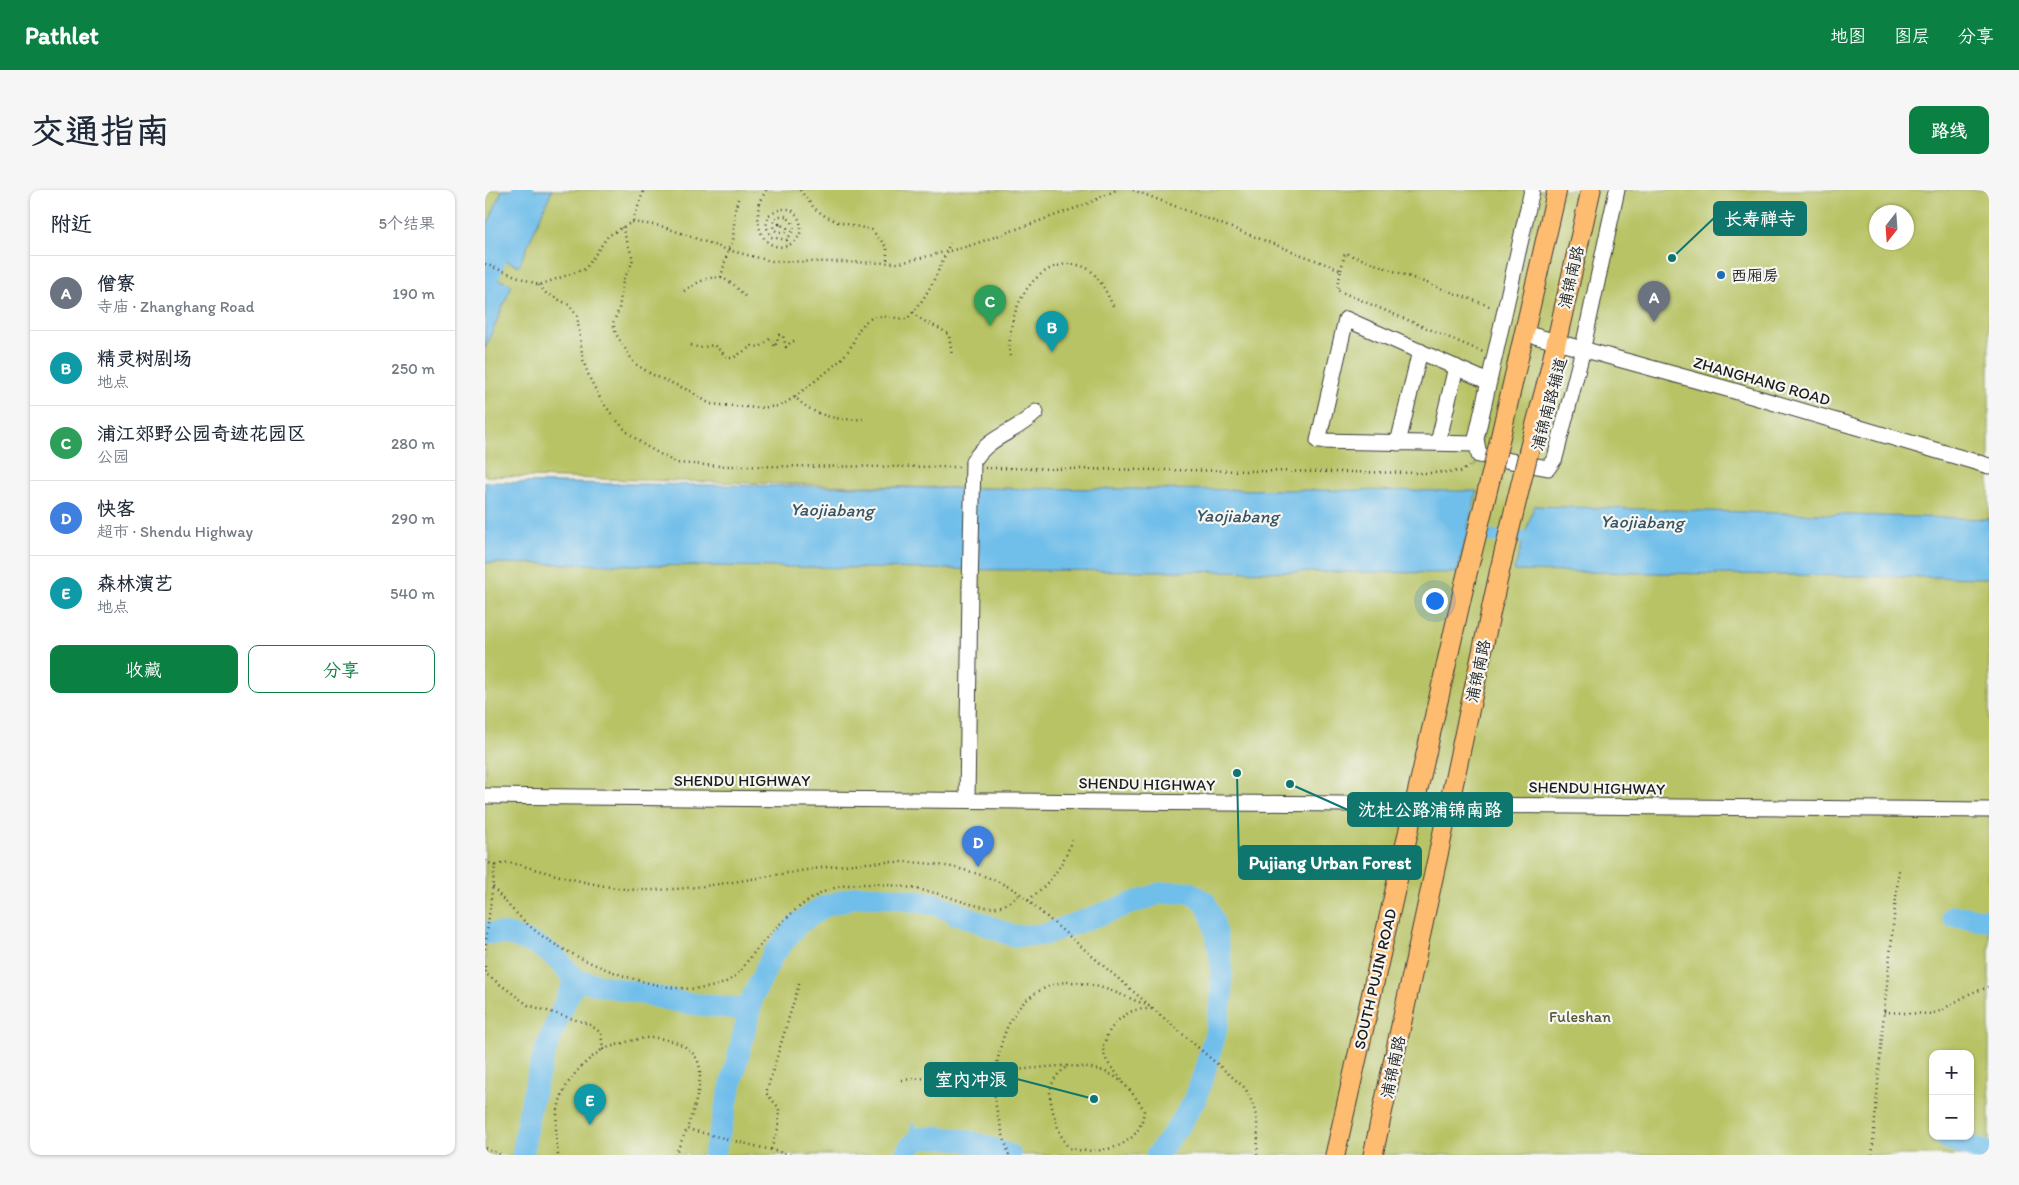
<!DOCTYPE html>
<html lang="zh">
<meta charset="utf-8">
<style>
body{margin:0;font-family:Itim,"LXGW WenKai TC",sans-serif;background:#f6f6f7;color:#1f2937}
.controls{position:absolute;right:15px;bottom:15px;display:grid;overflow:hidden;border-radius:10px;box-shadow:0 1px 4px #0004}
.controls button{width:45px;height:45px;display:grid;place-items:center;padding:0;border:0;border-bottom:1px solid #e0e1e3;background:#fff;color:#1f2937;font:25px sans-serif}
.compass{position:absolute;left:1384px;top:15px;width:45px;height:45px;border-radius:50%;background:#fff;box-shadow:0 1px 4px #0004;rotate:197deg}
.you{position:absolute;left:949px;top:410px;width:18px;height:18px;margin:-12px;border:4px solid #fff;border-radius:50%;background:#1a73e8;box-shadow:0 0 0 8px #1a73e833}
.badge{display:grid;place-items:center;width:32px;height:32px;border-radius:50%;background:#0b8043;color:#fff;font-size:16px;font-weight:700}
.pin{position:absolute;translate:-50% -41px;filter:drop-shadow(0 1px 2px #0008)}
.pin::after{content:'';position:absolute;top:26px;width:18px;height:15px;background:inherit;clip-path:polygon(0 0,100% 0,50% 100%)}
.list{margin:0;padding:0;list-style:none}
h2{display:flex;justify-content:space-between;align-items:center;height:65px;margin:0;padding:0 20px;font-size:21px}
h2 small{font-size:16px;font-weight:400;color:#747a83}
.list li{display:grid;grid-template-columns:32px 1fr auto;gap:15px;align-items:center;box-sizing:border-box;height:75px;padding:0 20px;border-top:1px solid #e0e1e3}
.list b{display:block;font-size:19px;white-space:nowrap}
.list p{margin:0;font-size:16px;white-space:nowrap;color:#747a83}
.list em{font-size:16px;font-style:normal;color:#747a83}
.actions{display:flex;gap:10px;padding:15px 20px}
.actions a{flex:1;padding:11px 0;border:1px solid #0b8043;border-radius:10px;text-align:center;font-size:18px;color:#0b8043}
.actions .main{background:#0b8043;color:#fff}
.map{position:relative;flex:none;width:1504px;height:965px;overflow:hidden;border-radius:10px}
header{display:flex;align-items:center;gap:30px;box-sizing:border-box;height:70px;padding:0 25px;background:#0b8043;color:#fff}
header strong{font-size:24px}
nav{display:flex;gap:28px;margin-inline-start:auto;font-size:18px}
.intro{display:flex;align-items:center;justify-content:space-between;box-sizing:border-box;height:120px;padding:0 30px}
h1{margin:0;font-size:35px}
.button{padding:12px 22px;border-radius:10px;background:#0b8043;color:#fff;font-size:18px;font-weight:700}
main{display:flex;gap:30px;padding:0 30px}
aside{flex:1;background:#fff;border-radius:10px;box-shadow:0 1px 4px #0004}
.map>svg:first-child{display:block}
.green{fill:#b8c365;stroke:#6a7040;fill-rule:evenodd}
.water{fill:#6fbeea;stroke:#466d83}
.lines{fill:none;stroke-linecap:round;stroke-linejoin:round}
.stream{stroke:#6fbeea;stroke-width:4}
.canal{stroke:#6fbeea;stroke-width:12}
.river{stroke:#6fbeea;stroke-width:22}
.minor-casing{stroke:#3c3b39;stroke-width:17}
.major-casing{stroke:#3c3b39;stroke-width:21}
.path{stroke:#3c3b39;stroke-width:2.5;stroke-dasharray:1 4;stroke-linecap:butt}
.minor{stroke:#fff;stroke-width:15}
.major{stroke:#febc70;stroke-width:19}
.minor-bridge-casing{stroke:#3c3b39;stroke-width:17;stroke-linecap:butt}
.major-bridge-casing{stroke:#3c3b39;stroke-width:21;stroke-linecap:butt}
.minor-bridge{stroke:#fff;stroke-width:15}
.major-bridge{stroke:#febc70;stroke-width:19}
.poi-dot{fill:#1f6fb2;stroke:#f6f6f2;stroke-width:2}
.labels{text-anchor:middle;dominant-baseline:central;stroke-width:4.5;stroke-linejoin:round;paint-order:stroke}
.poi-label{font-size:16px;fill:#1c1c1c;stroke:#f6f6f2;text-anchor:start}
.street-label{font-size:16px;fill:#1c1c1c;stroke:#f6f6f2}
.park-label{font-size:16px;fill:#535636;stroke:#f6f6f2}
.water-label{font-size:18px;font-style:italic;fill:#395564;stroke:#f6f6f2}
.leader{fill:none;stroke:#0f766e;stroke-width:2}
.callout-dot{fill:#0f766e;stroke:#f6f6f2;stroke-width:2}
.callout{fill:#0f766e;stroke:#0f766e;stroke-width:2}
.callout-label{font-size:18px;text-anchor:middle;font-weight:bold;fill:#fff}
</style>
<header>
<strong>Pathlet</strong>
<nav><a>地图</a><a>图层</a><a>分享</a></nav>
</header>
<div class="intro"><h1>交通指南</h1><a class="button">路线</a></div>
<main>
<aside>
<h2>附近<small>5个结果</small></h2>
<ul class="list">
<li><span class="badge" style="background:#6b7280">A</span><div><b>僧寮</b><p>寺庙 · Zhanghang Road</p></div><em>190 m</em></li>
<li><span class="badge" style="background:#0f9aa8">B</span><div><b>精灵树剧场</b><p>地点</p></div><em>250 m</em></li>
<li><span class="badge" style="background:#2e9e5b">C</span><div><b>浦江郊野公园奇迹花园区</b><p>公园</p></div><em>280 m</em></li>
<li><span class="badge" style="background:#3f7fe0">D</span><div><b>快客</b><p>超市 · Shendu Highway</p></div><em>290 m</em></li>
<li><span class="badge" style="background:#0f9aa8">E</span><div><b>森林演艺</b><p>地点</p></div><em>540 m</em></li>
</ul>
<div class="actions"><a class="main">收藏</a><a>分享</a></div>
</aside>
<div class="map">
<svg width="1504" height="965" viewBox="0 0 1504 965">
<rect width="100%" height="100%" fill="#f6f6f2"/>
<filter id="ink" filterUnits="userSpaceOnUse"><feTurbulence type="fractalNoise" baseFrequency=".02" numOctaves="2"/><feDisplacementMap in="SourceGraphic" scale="10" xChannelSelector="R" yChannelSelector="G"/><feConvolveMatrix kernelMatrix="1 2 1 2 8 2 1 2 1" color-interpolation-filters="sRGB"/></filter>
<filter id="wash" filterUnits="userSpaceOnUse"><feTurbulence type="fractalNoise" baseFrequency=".0096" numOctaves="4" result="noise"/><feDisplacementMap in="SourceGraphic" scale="20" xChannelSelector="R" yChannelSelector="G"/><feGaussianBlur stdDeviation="1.12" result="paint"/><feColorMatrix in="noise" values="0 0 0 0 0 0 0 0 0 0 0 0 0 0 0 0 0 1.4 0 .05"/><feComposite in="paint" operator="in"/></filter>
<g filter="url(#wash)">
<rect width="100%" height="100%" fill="#f1ecdb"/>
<path class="green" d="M0,0H1043L990,278L1054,0H1504V965H0V301H868L459,298L0,286ZM1392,22H1422V52H1392ZM1448,864H1485V946H1448Z"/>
<path class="water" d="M17,0H67L34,76L0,62V41Z
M0,83L27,95L0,159Z
M0,292L459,298L992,301L972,383L526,380L0,373Z
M1049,316L1504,329V388L1029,381Z"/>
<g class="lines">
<path class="stream" d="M466,734L469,721
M424,958L428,935"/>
<path class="canal" d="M984,346L1057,348"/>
<path class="river" d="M0,94L38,0
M1468,726L1504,730
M0,743L21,744L50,754L69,766L91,790L200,813L264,820
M1461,948L1504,963
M38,965C44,905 63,844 91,790
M229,965L268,806L288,765L313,734L340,716L374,706L410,708L452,715L528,746L558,745L676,703L704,702L720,712L728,730L736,771L737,806L731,841L720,880L710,910L693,937L672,965
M421,965L424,958L434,948C472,945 491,953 525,965"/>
</g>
</g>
<g filter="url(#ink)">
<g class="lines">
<defs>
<path id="minor" d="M1047,0L991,249L994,265L1063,278L1070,268L1095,171L1132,0
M1039,143L1246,200L1504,276
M913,253L935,161
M953,253L971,177
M992,254L833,251L861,129L1004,192
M488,272C504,245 531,243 551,222
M0,606L1504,620
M482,610L485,398"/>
<path id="major" d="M1014,253L1072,0
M1044,260L1064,184L1106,0
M850,965L980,392
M888,965L1015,379"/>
</defs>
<use href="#minor" class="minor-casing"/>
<use href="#major" class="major-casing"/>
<path class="path" d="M281,0C280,4 275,9 274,13C264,85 343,54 306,19H296L284,25L281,36L286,47L302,50L309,39L307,32L301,26H293L289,30L288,39L293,42H301L302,38L298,35
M315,0L329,18L340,26L353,32L387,40L402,58V73
M648,0L856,80L852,100L998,162
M148,31L159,0
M294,34L298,35L295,37Z
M137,37L148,69L145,78L138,90L134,119L128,133L131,144L149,173L166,184L205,201L225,214L273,218L295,216L310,207C328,226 353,231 378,229
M0,74L54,95L100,79L123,46L147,32L176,36L243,60L286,71L415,73L484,56L602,14L631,0
M856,80L860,63L1007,117
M236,87L248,94L260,106
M54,95L61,103L84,115L92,125L98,170L105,189L116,210L128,226L141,241L159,255L191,273L235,276L474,277
M199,101C211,93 221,87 236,87L243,60L248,51L250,20L253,9
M428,122C438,134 453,135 464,145L467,166
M206,155L215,158L229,155L243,168H248L267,156L275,157L286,148L290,157L294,145L298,146L301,157L306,152L312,150
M525,166C521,129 541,77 583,74C591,74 602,76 608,83C617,92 622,104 628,116
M310,207C326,193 350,178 363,161C372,149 372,134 387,128C397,124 411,129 422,129C445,104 452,84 465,53
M500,278L946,283L978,281L986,273
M0,671L10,676
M8,697C22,715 36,729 53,743C93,773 202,820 248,788C256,782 261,772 267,765C292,735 324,700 363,695C393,692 421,696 450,703C468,707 498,722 516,716C523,714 530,708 535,704
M543,710C567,692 578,675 588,648
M0,759L10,676L23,672C66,683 120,701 164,700C285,699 420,636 533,702L760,898C773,921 774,939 772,965
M0,776L1,784L43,815L104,834L116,843L118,859C132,855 145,850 160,848C182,846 215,856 215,882C215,902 208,921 202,939L306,965
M1399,822L1444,824L1455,821L1486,803L1504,797
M417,890L574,876C619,876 635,882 659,920C656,957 619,965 586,959C575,953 565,915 565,903C566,890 574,882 584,876
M637,890C632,883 623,875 620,867C614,847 633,826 650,820C656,819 664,819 670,819
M0,958L16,965
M286,959L293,939L294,918L281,903L315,791
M73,965C66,916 77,887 118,859
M190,965L202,939
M524,965C519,947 512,928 510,909C508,887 515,847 527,828C537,809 561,793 583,792C611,792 641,807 666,817
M1387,965L1399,822L1414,679"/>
<use href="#minor" class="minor"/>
<use href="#major" class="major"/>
<defs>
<path id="minor-bridge" d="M485,398L488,272"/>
<path id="major-bridge" d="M1015,379L1044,260
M980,392L1014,253"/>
</defs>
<use href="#minor-bridge" class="minor-bridge-casing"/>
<use href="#major-bridge" class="major-bridge-casing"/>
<use href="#minor-bridge" class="minor-bridge"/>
<use href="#major-bridge" class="major-bridge"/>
</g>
</g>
<circle class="poi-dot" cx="1236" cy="85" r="5"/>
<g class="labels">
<g class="poi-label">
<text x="1246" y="85">西厢房</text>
</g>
<g class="street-label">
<text transform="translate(1086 87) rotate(-77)">浦锦南路</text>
<text transform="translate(1277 191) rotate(16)">ZHANGHANG ROAD</text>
<text transform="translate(1064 214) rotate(-75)">浦锦南路辅道</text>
<text transform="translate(993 481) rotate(-78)">浦锦南路</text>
<text x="257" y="590">SHENDU HIGHWAY</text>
<text transform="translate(662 594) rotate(1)">SHENDU HIGHWAY</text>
<text transform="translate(1112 598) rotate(1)">SHENDU HIGHWAY</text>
<text transform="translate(890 789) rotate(-77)">SOUTH PUJIN ROAD</text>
<text transform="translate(908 877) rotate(-78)">浦锦南路</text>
</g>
<g class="park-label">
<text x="1095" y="826">Fuleshan</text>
</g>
<g class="water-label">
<text transform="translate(347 320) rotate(1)">Yaojiabang</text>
<text transform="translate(752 326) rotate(1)">Yaojiabang</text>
<text transform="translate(1157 332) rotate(1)">Yaojiabang</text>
</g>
</g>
<path class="leader" d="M1187 68L1229 28M805 594L863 620M752 583L754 672M609 909L532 889"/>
<g class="callout-dot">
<circle cx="1187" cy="68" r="5"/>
<circle cx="805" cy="594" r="5"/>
<circle cx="752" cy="583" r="5"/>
<circle cx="609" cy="909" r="5"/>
</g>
<g class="callout">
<rect x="1229" y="12" width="92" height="33" rx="5"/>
<rect x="863" y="603" width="164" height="33" rx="5"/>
<rect x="754" y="656" width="182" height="33" rx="5"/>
<rect x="440" y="873" width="92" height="33" rx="5"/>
</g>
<g class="callout-label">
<text x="1275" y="35">长寿禅寺</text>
<text x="945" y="626">沈杜公路浦锦南路</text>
<text x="845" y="679">Pujiang Urban Forest</text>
<text x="486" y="896">室内冲浪</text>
</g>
</svg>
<div class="controls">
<button>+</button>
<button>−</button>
</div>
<svg class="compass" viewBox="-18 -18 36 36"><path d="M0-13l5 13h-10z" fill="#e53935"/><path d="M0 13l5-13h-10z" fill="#747a83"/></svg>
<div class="you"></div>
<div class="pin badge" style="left:1169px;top:132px;background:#6b7280">A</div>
<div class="pin badge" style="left:567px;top:162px;background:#0f9aa8">B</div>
<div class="pin badge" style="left:505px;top:136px;background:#2e9e5b">C</div>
<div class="pin badge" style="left:493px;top:677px;background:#3f7fe0">D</div>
<div class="pin badge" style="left:105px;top:935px;background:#0f9aa8">E</div>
</div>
</main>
